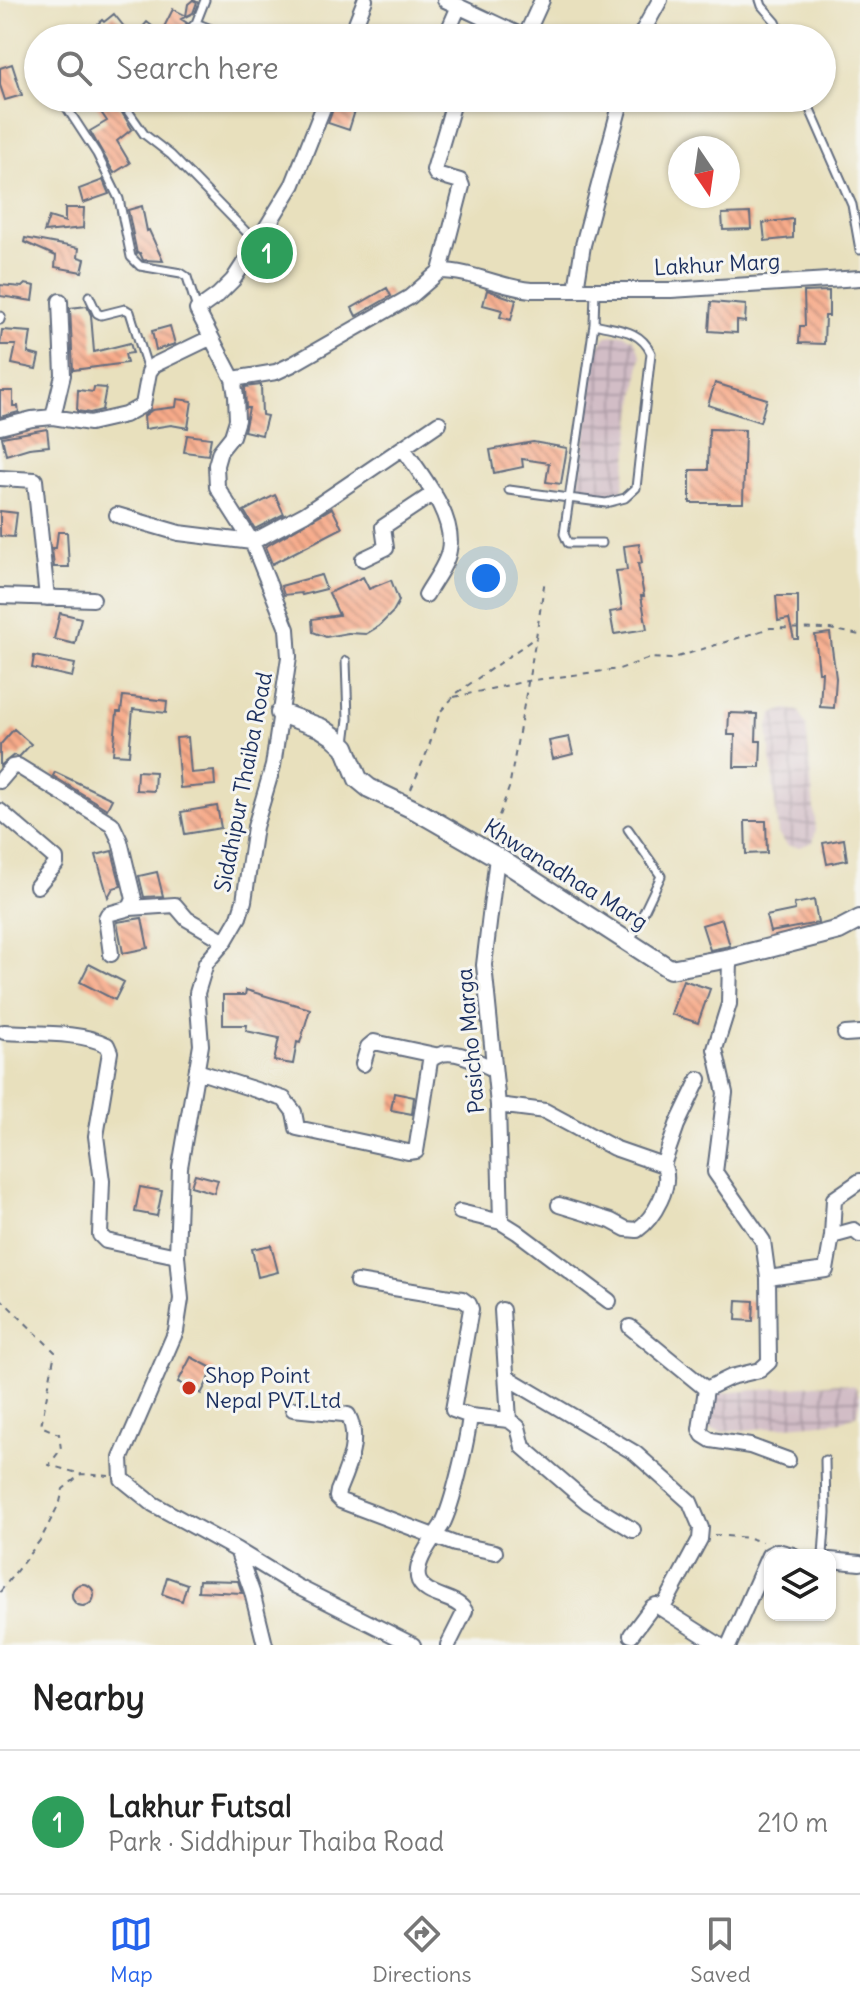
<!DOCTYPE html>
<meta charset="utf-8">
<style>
body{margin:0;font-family:Delius,sans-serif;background:#f2f2f2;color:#222}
.controls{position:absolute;right:24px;bottom:24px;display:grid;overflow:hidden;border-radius:16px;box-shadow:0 2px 6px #0004}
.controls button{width:72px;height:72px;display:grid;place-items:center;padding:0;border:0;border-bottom:2px solid #e0e0e0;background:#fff;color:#222;font:40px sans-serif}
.compass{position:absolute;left:668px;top:136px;width:72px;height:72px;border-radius:50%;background:#fff;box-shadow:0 2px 6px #0004;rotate:167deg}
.you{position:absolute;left:486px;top:578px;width:28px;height:28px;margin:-20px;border:6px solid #fff;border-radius:50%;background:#1a73e8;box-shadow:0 0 0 12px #1a73e833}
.badge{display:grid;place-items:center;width:52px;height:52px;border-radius:50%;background:#2563eb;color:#fff;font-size:26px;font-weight:700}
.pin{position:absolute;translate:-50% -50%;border:4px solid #fff;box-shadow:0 2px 8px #0006}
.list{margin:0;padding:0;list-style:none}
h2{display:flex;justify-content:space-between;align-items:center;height:104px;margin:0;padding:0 32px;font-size:34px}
h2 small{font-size:26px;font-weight:400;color:#767676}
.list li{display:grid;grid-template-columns:52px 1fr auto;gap:24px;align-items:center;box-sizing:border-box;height:144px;padding:0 32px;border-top:2px solid #e0e0e0}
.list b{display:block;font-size:30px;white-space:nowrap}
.list p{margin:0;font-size:26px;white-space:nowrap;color:#767676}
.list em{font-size:26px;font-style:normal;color:#767676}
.icon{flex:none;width:44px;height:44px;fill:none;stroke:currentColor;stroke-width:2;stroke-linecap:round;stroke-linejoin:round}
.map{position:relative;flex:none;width:860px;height:1645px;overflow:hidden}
.search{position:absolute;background:#fff;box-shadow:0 2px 6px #0004;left:24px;right:24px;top:24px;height:88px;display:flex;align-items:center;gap:20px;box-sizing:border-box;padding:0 28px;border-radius:44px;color:#767676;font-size:30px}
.sheet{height:248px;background:#fff}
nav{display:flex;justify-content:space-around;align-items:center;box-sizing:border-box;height:112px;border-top:2px solid #e0e0e0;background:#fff;font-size:22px;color:#767676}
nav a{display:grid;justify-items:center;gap:4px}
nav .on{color:#2563eb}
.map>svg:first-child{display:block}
.industrial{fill:url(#industrial-grid)}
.building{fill:url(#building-back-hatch)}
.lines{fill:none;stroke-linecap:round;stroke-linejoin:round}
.service-casing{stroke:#636d7f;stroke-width:11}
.minor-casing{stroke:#636d7f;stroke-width:18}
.tertiary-casing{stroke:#636d7f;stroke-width:22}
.path{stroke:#636d7f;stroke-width:2;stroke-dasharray:6 6;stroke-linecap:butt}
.service{stroke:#fff;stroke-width:7}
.minor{stroke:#fff;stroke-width:14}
.tertiary{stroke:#fff;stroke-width:18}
.poi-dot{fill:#c8321e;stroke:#f6f6f2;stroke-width:3}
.labels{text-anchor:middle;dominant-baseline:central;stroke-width:6;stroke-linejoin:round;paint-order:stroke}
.street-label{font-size:22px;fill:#1b2f5e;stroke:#f6f6f2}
.poi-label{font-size:22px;fill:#1b2f5e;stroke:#f6f6f2;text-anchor:start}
</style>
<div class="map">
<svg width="860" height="1645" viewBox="0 0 860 1645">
<defs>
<pattern id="industrial-grid" width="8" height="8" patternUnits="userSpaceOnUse" patternTransform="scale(2)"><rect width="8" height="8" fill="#d2bdc6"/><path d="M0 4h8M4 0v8" fill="none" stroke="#aa9aa4"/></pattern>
<pattern id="building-back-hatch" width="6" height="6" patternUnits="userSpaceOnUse" patternTransform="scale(2)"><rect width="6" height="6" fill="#f7aa89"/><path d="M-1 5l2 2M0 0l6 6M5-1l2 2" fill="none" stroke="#c78b73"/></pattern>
</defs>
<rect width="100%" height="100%" fill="#f6f6f2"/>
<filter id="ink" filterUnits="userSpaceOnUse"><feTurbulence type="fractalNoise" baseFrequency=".0125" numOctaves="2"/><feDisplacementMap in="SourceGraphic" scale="16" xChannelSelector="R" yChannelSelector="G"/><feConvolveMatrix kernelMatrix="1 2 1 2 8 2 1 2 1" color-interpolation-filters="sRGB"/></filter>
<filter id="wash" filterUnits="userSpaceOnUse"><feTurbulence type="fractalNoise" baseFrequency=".006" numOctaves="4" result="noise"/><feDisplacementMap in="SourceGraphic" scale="32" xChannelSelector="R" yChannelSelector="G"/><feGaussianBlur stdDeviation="1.8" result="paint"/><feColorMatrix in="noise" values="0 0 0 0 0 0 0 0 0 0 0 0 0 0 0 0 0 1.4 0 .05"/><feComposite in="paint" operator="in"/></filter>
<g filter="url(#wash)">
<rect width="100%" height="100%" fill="#e8e0bd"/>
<path class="industrial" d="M623,334L634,339L641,355L623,489L614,499L600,501L588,497L579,483L596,350L606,336Z
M786,709L799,711L806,725L816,830L813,842L800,847L788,846L778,834L768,728L773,714Z
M839,1383L855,1386L860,1397L858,1414L843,1421L723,1432L708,1428L704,1414L706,1399L720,1393Z"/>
<g id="blocks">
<path class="building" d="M193,0L197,2L193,13L181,19L187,23L175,38H133L147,22L161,33L173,9L186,16L188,4Z
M114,14L133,38H82L102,20L104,22Z
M12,64L22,95L5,100L0,85V68Z
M100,98H113L132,129L117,141L130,163L114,173L90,131L107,121L94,102Z
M337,98H359L349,130L328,123Z
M103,180L109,194L83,203L79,189Z
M142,206L147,231L149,230L163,261L143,260L140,253L137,254L128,210Z
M65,208H84L83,228L44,232L49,217L65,222Z
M750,213L751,229L723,230L722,214Z
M793,219V238L765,241L763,223Z
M25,238L79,248L78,257L85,259L82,272L55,267L56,256L24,242Z
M25,284L35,286L33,301L0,296V285L22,287Z
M387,288L391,296L356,316L352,308Z
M487,290L516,300L511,320L500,317L502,310L483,305Z
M829,291V316H825L824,344L799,343L800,326H805L804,292Z
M711,302L746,305L745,322L737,321V333L709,331Z
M87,306L91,315L94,352L130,343L133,353L125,354L127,363L73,370L70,308Z
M170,326L175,344L156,350L152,331Z
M2,330L31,332L28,353L39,356L36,369L12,364L16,345H0Z
M715,383L767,399L760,422L708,405Z
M261,385L262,415L267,416L262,435L244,431L249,408H246L245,387Z
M94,387L106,388L102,410L90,413L77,411L78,390L93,392Z
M0,391H13V406H18L19,412L0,417Z
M177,399L192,401L188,428L171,425L145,429L144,416L152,410L176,407Z
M47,429L49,446L29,448L6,455L2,437Z
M709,429L745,430L743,503H690V470H708Z
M187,435L211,438L208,455L184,452Z
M533,442L567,448L561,484L546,482L549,463L522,459L523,467L494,473L490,450Z
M275,495L284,514L255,529L244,511Z
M332,508L342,528L272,564L265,547Z
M0,511L17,513L14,537L0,536Z
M58,532H67L69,567H54L52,548H56Z
M639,544L642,563L638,564L644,596H641L647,629L614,634L610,612L622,610L616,571L627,570L624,546Z
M321,575L326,589L302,595L301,593L284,595L281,586Z
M363,577L369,589L391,580L399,601L393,612L379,626L366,634L348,633L326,637L313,632L312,619L339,615L329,593Z
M776,596H798V639H794L789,619L778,621Z
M60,613L81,618L75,644L54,639Z
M830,633L836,678L834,708L820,707L822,672H819L815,635Z
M34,656L75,664L72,677L32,668Z
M123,696L167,701L166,713L133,709L129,755L113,754L117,712H121Z
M729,713L757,714L756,741H761L760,767H734L735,735H728Z
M14,729L31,744L19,757L14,755L0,766V745Z
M188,737L191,773L214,771L215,785L180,788L176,738Z
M569,737L573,754L553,759L549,741Z
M137,771L155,772L154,791L136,790Z
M55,772L112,799L107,809L53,776Z
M217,806L221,828L185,834L181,812Z
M745,821H766L767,853L746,854Z
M844,839L847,860L827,864L823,843Z
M112,851L121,886L113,888L108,897L96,855Z
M157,872L163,896L144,897L139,876Z
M814,900L818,923L770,932L766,916L795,910L794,904Z
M142,918L148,948L123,953L117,922Z
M722,919L730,946L710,950L702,925Z
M89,964L124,982L115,1000L80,982Z
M683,980L710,989L698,1023L671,1014Z
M246,990L310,1009L300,1043L297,1042L293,1064L274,1061L279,1038L246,1031L247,1025H223V995H245Z
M394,1093L414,1097L412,1114L391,1110Z
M195,1174L218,1180L214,1193L191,1186Z
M140,1187L162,1191L157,1216L135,1212Z
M271,1245L278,1272L258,1277L252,1249Z
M737,1300L754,1301L753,1321L736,1320Z
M191,1357L214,1369L201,1394L178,1382Z
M167,1577L187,1584L182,1601L162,1594Z
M199,1580L238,1581L242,1593L198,1591Z
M72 1595a11 11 0 1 1 22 0a11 11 0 1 1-22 0Z"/>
</g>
</g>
<g filter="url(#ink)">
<use href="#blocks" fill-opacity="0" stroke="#636d7f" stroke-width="2"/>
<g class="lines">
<defs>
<path id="service" d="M205,0L196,23L234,38
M760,0L762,6L776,22L782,38
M181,38L196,23
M75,98L65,105L97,154L119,199L131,257L140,266L181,273L187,277L197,309
M119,98L144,134L171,155L257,243
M805,98L852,205L860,250
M595,290L594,324L564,534L568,543H602
M89,296L97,313L101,315L125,309L130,312L148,370
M0,320L1,316
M509,490L606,503L625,498L636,488L651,353C640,329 618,330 594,324
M345,743L348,719L346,661
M628,829L661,876L630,941
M823,1555L826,1513L825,1460"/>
<path id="minor" d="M445,0L522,36L527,33L542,0
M350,38L365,0
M445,38L459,6
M639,38L660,0
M440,271L462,186L460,181L436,174L434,170L454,102L452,98
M576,290L583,245L622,98
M233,379L276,372L293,364L410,297L440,271C472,271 499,287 531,290H671L860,278
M53,417L63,375L60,301
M0,427L32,419L53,417L90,423L125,415L143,405L149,372L154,365L210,338
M403,448C421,475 456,516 449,550C447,565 433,582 426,595
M0,478L35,480L47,598
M117,515L179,533L252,542L305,514L439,423
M363,559L386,548L383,527L434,493
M0,596L93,599
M0,781L12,767L18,766L112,824L120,841L134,899L130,908L175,905L187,919L225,941
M0,811L56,859V864L37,886
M497,857L484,965L498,1105L501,1222
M111,954L106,918L108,914L130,908
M730,958L729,1004L715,1049L725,1093L715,1172L763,1241L768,1278L769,1362L760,1370L731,1377L706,1389L700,1429L703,1435L711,1440L750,1446L788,1460
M4,1032C33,1034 81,1031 107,1045L110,1052L96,1136L102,1181L100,1235L106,1241L177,1256
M845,1034L860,1033
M363,1064L368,1047L374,1042L435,1055
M197,1071L284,1099L294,1112L297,1128L408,1152L416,1151L417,1145L430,1061C447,1043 475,1061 494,1069
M498,1105L545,1111L614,1148L663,1165C674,1184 653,1219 637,1230L626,1229L611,1221L559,1205
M663,1165L677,1125L699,1079
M460,1212L501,1222L517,1232L609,1301
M832,1236L854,1230L860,1235
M768,1278L826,1270L832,1236L834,1199L860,1181
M357,1282L462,1299L469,1304L471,1309L453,1410L470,1416
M630,1327L706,1389
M508,1378L635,1453L690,1502L701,1528L700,1539L663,1608
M293,1409L343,1414L348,1415C361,1439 347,1469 338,1491L337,1497L341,1501L455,1544L495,1552
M509,1420L518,1427L523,1447L587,1502L633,1530
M237,1550L296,1586L413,1645
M830,1560L860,1563
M631,1635L652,1607L656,1605L719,1645
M265,1645L252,1592L237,1550L153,1504L122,1479L121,1458L176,1331L181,1299L177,1256L180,1167L201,1045L197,993L206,963L225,941L239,917L244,901L255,827L273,766L289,657L287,629L252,542L217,487L216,465L220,451L232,436L237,420L236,396L233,379L197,310L218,295L233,280L257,243L293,184L327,98
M448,1645L465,1611C455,1595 427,1598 419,1581C412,1564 434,1538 442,1525C453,1504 467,1441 470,1416L509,1420L502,1310
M729,1645L769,1555L777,1551L793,1555"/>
<path id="tertiary" d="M280,713L321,728L333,736L345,747L358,779L369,788L417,811L497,857L670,969L730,958L839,930L860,919"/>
</defs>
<use href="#service" class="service-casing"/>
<use href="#minor" class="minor-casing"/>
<use href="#tertiary" class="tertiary-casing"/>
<path class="path" d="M454,697L527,681L619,669L650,658L671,659L770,628L830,629L860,635
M411,789L427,752L440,712L457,693L536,637L545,579
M491,838L509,788L536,638
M0,1298L55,1352L41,1426L59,1434L61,1449L49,1465L81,1474
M714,1535L749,1538L762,1542
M0,1592L41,1539L60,1502L63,1489L81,1474L109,1476"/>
<use href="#service" class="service"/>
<use href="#minor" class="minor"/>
<use href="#tertiary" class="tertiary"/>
</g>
</g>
<circle class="poi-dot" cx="189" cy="1388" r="8"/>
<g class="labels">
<g class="street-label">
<text transform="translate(717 264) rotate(-3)">Lakhur Marg</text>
<text transform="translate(243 782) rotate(-79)">Siddhipur Thaiba Road</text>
<text transform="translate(566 874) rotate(32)">Khwanadhaa Marg</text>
<text transform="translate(470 1041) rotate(-95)">Pasicho Marga</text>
</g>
<g class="poi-label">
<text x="205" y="1375">Shop Point<tspan x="205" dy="25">Nepal PVT.Ltd</tspan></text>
</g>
</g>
</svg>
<div class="controls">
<button><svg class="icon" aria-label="layers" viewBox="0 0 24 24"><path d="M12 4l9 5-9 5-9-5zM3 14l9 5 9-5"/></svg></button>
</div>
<svg class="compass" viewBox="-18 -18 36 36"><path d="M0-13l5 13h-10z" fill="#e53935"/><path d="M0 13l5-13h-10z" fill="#767676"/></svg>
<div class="you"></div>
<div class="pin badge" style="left:267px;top:253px;background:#2e9e5b">1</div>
<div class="search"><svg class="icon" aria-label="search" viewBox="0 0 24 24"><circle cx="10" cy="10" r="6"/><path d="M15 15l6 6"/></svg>Search here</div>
</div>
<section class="sheet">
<h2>Nearby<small></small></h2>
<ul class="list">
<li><span class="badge" style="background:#2e9e5b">1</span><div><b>Lakhur Futsal</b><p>Park · Siddhipur Thaiba Road</p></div><em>210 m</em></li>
</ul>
</section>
<nav>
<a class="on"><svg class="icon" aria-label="map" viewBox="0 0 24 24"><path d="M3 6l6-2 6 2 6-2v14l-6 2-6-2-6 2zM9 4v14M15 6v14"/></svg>Map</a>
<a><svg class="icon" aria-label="directions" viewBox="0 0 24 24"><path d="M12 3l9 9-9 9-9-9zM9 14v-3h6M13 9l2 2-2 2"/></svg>Directions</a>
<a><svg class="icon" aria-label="saved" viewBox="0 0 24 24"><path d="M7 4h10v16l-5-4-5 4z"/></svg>Saved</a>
</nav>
